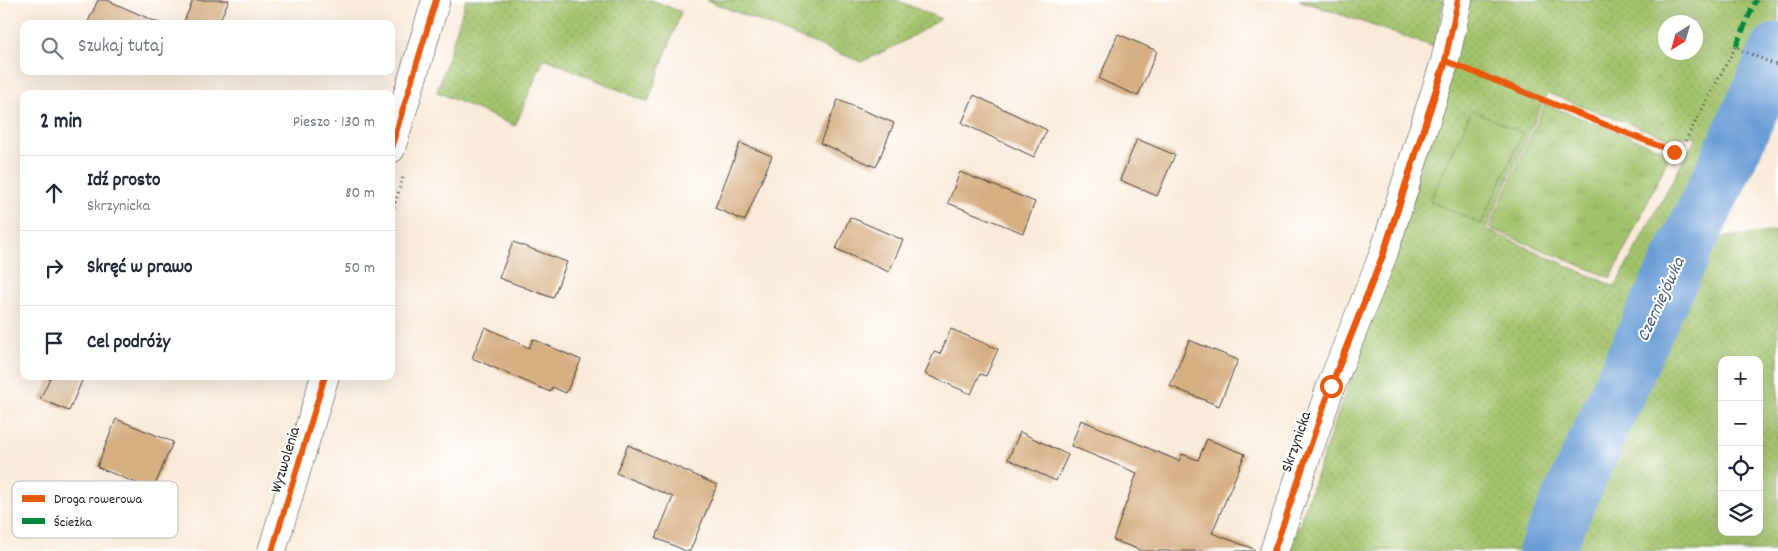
<!DOCTYPE html>
<html lang="pl">
<meta charset="utf-8">
<style>
body{margin:0;font-family:Dekko,sans-serif;background:#f2f2f3;color:#1f2937}
.controls{position:absolute;right:15px;bottom:15px;display:grid;overflow:hidden;border-radius:10px;box-shadow:0 5px 20px #0002}
.controls button{width:45px;height:45px;display:grid;place-items:center;padding:0;border:0;border-bottom:1px solid #e0e1e3;background:#fff;color:#1f2937;font:25px sans-serif}
.compass{position:absolute;left:1658px;top:15px;width:45px;height:45px;border-radius:50%;background:#fff;box-shadow:0 5px 20px #0002;rotate:217deg}
.stop{position:absolute;width:15px;height:15px;margin:-11px;border:4px solid #ea580c;border-radius:50%;background:#fff}
.stop.end{background:#ea580c;border-color:#fff;box-shadow:0 1px 5px #0008}
.list{margin:0;padding:0;list-style:none}
h2{display:flex;justify-content:space-between;align-items:center;height:65px;margin:0;padding:0 20px;font-size:21px}
h2 small{font-size:16px;font-weight:400;color:#747a83}
.list li{display:grid;grid-template-columns:32px 1fr auto;gap:15px;align-items:center;box-sizing:border-box;height:75px;padding:0 20px;border-top:1px solid #e0e1e3}
.list b{display:block;font-size:19px;white-space:nowrap}
.list p{margin:0;font-size:16px;white-space:nowrap;color:#747a83}
.list em{font-size:16px;font-style:normal;color:#747a83}
.icon{flex:none;width:28px;height:28px;fill:none;stroke:currentColor;stroke-width:2;stroke-linecap:round;stroke-linejoin:round}
.map{position:relative;flex:none;width:1778px;height:551px;overflow:hidden}
.search{position:absolute;background:#fff;box-shadow:0 5px 20px #0002;left:20px;top:20px;width:375px;height:55px;display:flex;align-items:center;gap:12px;box-sizing:border-box;padding:0 18px;border-radius:10px;color:#747a83;font-size:19px}
.panel{position:absolute;background:#fff;box-shadow:0 5px 20px #0002;left:20px;top:90px;width:375px;height:290px;border-radius:10px}
.map>svg:first-child{display:block}
.grass{fill:url(#grass-dots);stroke:#5e6f44;fill-rule:evenodd}
.park{fill:url(#park-tufts);stroke:#5e6f44}
.pitch{fill:#a1c26b;stroke:#5e6f44}
.lines{fill:none;stroke-linecap:round;stroke-linejoin:round}
.river{stroke:#6a9ed6;stroke-width:55}
.building{fill:#d6af82}
.minor-casing{stroke:#3d3b38;stroke-width:29}
.tertiary-casing{stroke:#3d3b38;stroke-width:29}
.path{stroke:#3d3b38;stroke-width:3;stroke-dasharray:1 4;stroke-linecap:butt}
.minor{stroke:#fff;stroke-width:28}
.tertiary{stroke:#fff;stroke-width:28}
.quiet{stroke:#00873e;stroke-width:5;stroke-dasharray:10 5;stroke-linecap:butt}
.cycleway-casing{stroke:#fff;stroke-width:9}
.cycleway{stroke:#e8590c;stroke-width:6}
.route{stroke:#ea580c;stroke-width:6}
.labels{text-anchor:middle;dominant-baseline:central;stroke-width:4;stroke-linejoin:round;paint-order:stroke}
.street-label{font-size:16px;fill:#1c1c1c;stroke:#fff}
.water-label{font-size:18px;font-style:italic;fill:#435d79;stroke:#fff}
.key{fill:#fff;stroke:#bbb;stroke-width:1}
.key-label{font-size:14px;fill:#1c1c1c}
</style>
<div class="map">
<svg width="1778" height="551" viewBox="0 0 1778 551">
<defs>
<pattern id="grass-dots" width="8" height="8" patternUnits="userSpaceOnUse" patternTransform="scale(1.25)"><rect width="8" height="8" fill="#a1c26b"/><path d="M2 2h.1M6 6h.1" fill="none" stroke="#8aa65c" stroke-width="1.8" stroke-linecap="round"/></pattern>
<pattern id="park-tufts" width="24" height="20" patternUnits="userSpaceOnUse" patternTransform="scale(1.25)"><rect width="24" height="20" fill="#a1c26b"/><path d="M3 7l-1-3M5 7V3M7 7l1-3M15 17l-1-3M17 17v-4M19 17l1-3" fill="none" stroke="#8aa65c"/></pattern>
</defs>
<rect width="100%" height="100%" fill="#fff"/>
<filter id="ink" filterUnits="userSpaceOnUse"><feTurbulence type="fractalNoise" baseFrequency=".02" numOctaves="2"/><feDisplacementMap in="SourceGraphic" scale="10" xChannelSelector="R" yChannelSelector="G"/><feConvolveMatrix kernelMatrix="1 2 1 2 8 2 1 2 1" color-interpolation-filters="sRGB"/></filter>
<filter id="wash" filterUnits="userSpaceOnUse"><feTurbulence type="fractalNoise" baseFrequency=".0096" numOctaves="4" result="noise"/><feDisplacementMap in="SourceGraphic" scale="20" xChannelSelector="R" yChannelSelector="G"/><feGaussianBlur stdDeviation="1.12" result="paint"/><feColorMatrix in="noise" values="0 0 0 0 0 0 0 0 0 0 0 0 0 0 0 0 0 1.4 0 .05"/><feComposite in="paint" operator="in"/></filter>
<g filter="url(#wash)">
<rect width="100%" height="100%" fill="#f9ead9"/>
<path class="grass" d="M466,0H652L681,12L648,102L544,58L515,126L437,92Z
M706,0H896L941,19L899,44L861,62Z
M1299,0H1444L1434,47Z
M1465,0H1778V105L1710,239L1778,231V551H1290L1388,271ZM1666,22H1696V52H1666ZM1547,93L1671,139L1697,136L1615,287L1486,229ZM1722,360H1759V532H1722Z"/>
<path class="park" d="M1545,104L1671,153L1611,278L1489,228Z"/>
<path class="pitch" d="M1472,110L1523,133L1481,224L1430,201Z"/>
<g class="lines">
<path class="river" d="M1546,551L1646,330L1722,173L1778,50"/>
</g>
<g id="blocks">
<path class="building" d="M98,0H107L161,24H87Z
M193,0H229L218,24H183Z
M1118,34L1157,51L1138,96L1099,79Z
M974,95L1047,130L1034,157L962,123Z
M838,100L894,123L876,167L820,143Z
M1137,139L1175,155L1157,196L1120,180Z
M740,143L772,156L745,221L715,208Z
M960,172L1035,202L1023,233L948,203Z
M850,217L903,240L889,272L836,249Z
M513,242L567,262L553,298L499,278Z
M485,327L529,348L533,339L581,360L566,393L552,387L550,392L472,358Z
M951,329L998,349L986,376L980,374L971,394L925,374L934,352L940,354Z
M1189,340L1238,360L1219,406L1170,386Z
M51,376H84L69,411L40,399Z
M116,419L173,442L153,490L97,467Z
M1081,420L1179,461L1182,454L1198,460L1207,439L1245,454L1212,533L1254,549V551H1143L1113,540L1137,473L1071,446Z
M1020,432L1068,455L1056,481L1008,459Z
M628,445L717,485L690,551H686L656,538L673,497L616,473Z"/>
</g>
</g>
<g filter="url(#ink)">
<use href="#blocks" fill-opacity="0" stroke="#3d3b38" stroke-width="1"/>
<g class="lines">
<defs>
<path id="minor" d="M1274,551L1331,386L1383,255L1445,61L1458,0"/>
<path id="tertiary" d="M391,149L436,0
M272,551L325,376"/>
</defs>
<use href="#minor" class="minor-casing"/>
<use href="#tertiary" class="tertiary-casing"/>
<path class="path" d="M1471,71L1674,152L1683,145L1736,46L1744,51L1778,66
M391,217L404,174"/>
<use href="#minor" class="minor"/>
<use href="#tertiary" class="tertiary"/>
<path class="quiet" d="M1736,46L1756,0"/>
<defs>
<path id="cycleway" d="M391,149L436,0
M272,551L325,376
M1274,551L1331,386L1383,255L1445,61L1458,0"/>
</defs>
<use href="#cycleway" class="cycleway-casing"/>
<use href="#cycleway" class="cycleway"/>
</g>
</g>
<g class="lines" filter="url(#ink)">
<path class="route" d="M1331,386L1383,255L1446,61L1674,152"/>
</g>
<g class="labels">
<g class="street-label">
<text transform="translate(1297 442) rotate(-71)">Skrzynicka</text>
<text transform="translate(286 460) rotate(-73)">Wyzwolenia</text>
</g>
<g class="water-label">
<text transform="translate(1662 300) rotate(-65)">Czerniejówka</text>
</g>
</g>
<rect x="12" y="481" width="166" height="57" rx="8" class="key"/>
<rect x="22" y="495" width="23" height="7" fill="#e8590c"/>
<rect x="22" y="518" width="23" height="6" fill="#00873e"/>
<g class="key-label">
<text x="54" y="503">Droga rowerowa</text>
<text x="54" y="526">Ścieżka</text>
</g>
</svg>
<div class="controls">
<button>+</button>
<button>−</button>
<button><svg class="icon" aria-label="locate" viewBox="0 0 24 24"><circle cx="12" cy="12" r="6"/><path d="M12 2v4M12 18v4M2 12h4M18 12h4"/></svg></button>
<button><svg class="icon" aria-label="layers" viewBox="0 0 24 24"><path d="M12 4l9 5-9 5-9-5zM3 14l9 5 9-5"/></svg></button>
</div>
<svg class="compass" viewBox="-18 -18 36 36"><path d="M0-13l5 13h-10z" fill="#e53935"/><path d="M0 13l5-13h-10z" fill="#747a83"/></svg>
<div class="stop" style="left:1331px;top:386px"></div>
<div class="stop end" style="left:1674px;top:152px"></div>
<div class="search"><svg class="icon" aria-label="search" viewBox="0 0 24 24"><circle cx="10" cy="10" r="6"/><path d="M15 15l6 6"/></svg>Szukaj tutaj</div>
<section class="panel">
<h2>2 min<small>Pieszo · 130 m</small></h2>
<ul class="list">
<li><svg class="icon" aria-label="ahead" viewBox="0 0 24 24"><path d="M12 20V5M6 11l6-6 6 6"/></svg><div><b>Idź prosto</b><p>Skrzynicka</p></div><em>80 m</em></li>
<li><svg class="icon" aria-label="right" viewBox="0 0 24 24"><path d="M7 20v-9h11M14 6l5 5-5 5"/></svg><div><b>Skręć w prawo</b></div><em>50 m</em></li>
<li><svg class="icon" aria-label="arrive" viewBox="0 0 24 24"><path d="M6 21V4h12l-3 4 3 4H6"/></svg><div><b>Cel podróży</b></div></li>
</ul>
</section>
</div>
